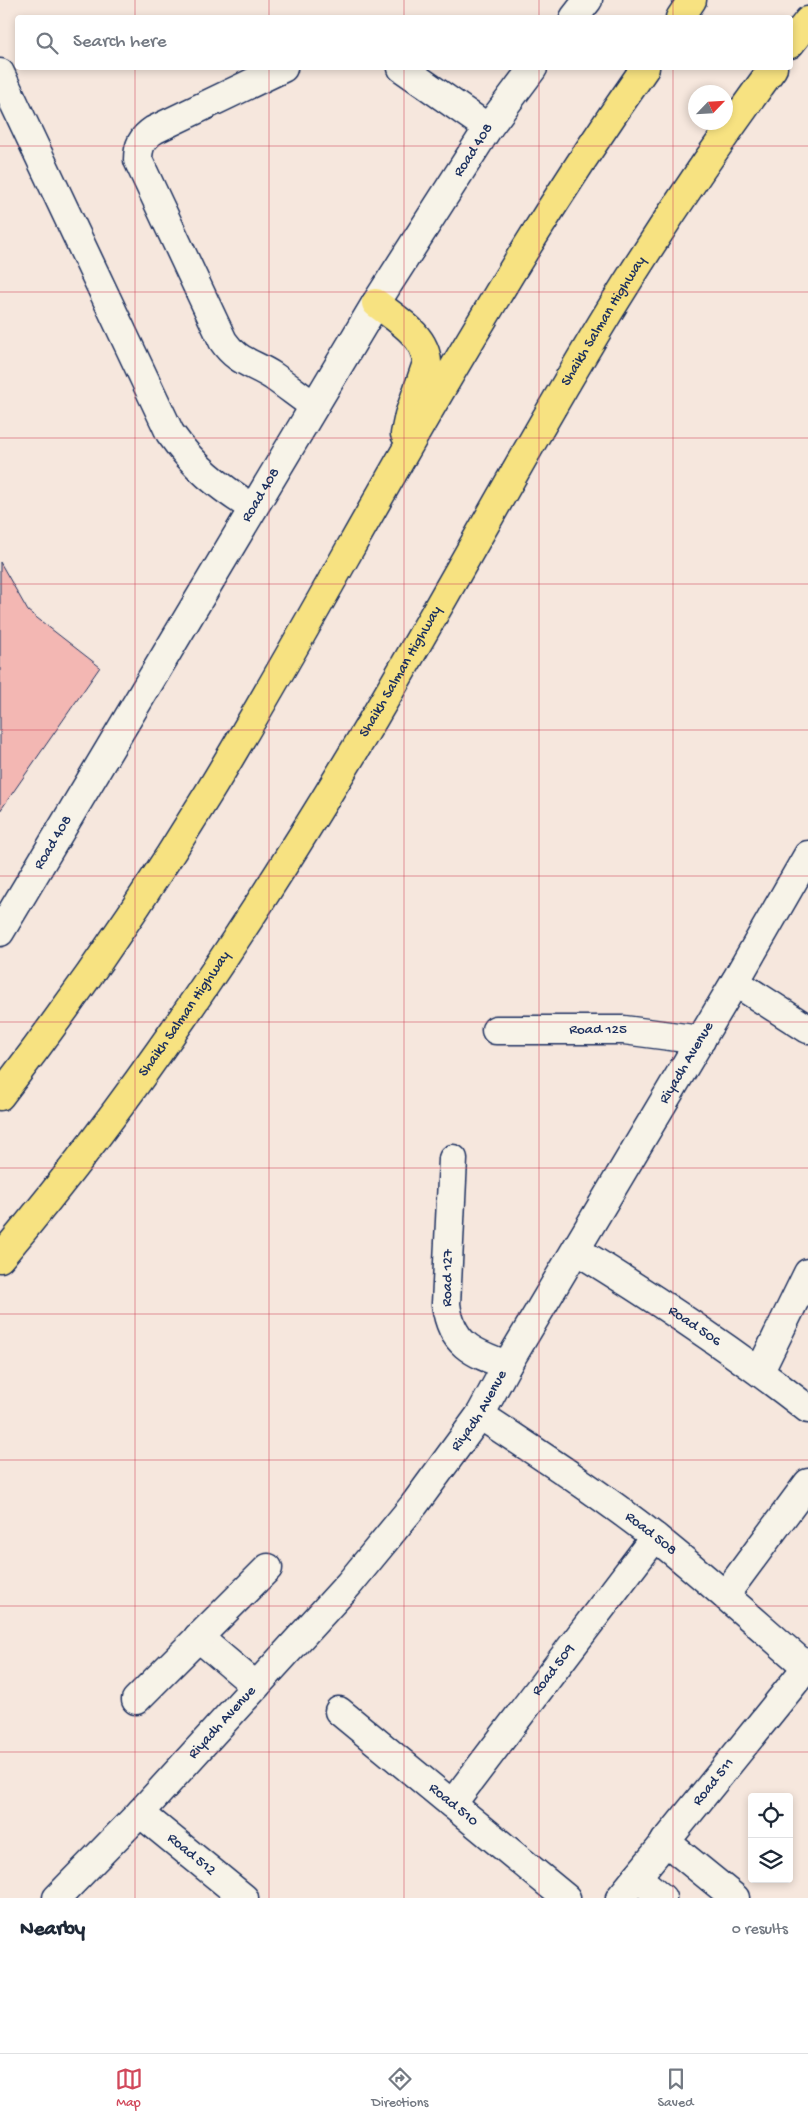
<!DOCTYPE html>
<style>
body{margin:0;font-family:"Gochi Hand",sans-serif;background:#f2f2f3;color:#1f2937}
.controls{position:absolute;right:15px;bottom:15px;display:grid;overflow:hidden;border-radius:5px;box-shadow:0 2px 8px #0003}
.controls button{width:45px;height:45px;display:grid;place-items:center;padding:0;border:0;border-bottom:1px solid #e0e1e3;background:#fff;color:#1f2937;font:25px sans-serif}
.compass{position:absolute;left:688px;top:85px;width:45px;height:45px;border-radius:50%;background:#fff;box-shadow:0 2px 8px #0003;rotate:65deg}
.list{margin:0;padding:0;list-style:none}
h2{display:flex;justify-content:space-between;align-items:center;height:65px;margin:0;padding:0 20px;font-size:21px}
h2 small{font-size:16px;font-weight:400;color:#747a83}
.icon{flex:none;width:28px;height:28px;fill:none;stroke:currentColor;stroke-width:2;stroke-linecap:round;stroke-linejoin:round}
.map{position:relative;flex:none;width:808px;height:1898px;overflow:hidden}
.search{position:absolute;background:#fff;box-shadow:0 2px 8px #0003;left:15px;right:15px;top:15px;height:55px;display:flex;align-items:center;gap:12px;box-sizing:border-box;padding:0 18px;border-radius:5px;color:#747a83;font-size:19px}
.sheet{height:155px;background:#fff}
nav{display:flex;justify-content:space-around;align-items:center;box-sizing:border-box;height:70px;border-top:1px solid #e0e1e3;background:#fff;font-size:14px;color:#747a83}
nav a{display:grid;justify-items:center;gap:2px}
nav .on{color:#d1495b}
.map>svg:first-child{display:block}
.building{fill:#f3b7b3;stroke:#1b2f5e}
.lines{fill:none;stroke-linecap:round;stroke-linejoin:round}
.minor-casing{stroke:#1b2f5e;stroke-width:31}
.major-casing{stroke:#1b2f5e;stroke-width:31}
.minor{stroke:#f7f3e8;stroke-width:28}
.major{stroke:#f7e281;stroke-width:28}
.grid{fill:none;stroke:#d1495b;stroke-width:1;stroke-opacity:0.55}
.labels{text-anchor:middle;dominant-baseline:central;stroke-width:4.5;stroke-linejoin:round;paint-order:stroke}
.street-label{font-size:15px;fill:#1b2f5e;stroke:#f7f3e8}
</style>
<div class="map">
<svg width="808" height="1898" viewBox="0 0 808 1898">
<rect width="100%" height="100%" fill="#f6e7dd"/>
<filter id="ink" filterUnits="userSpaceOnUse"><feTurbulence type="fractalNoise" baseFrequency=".02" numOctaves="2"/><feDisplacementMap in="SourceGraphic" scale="10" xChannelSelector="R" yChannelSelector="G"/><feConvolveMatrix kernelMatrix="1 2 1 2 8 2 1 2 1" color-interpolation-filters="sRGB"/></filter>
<g filter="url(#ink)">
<path class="building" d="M0,562L28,611L100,667L0,811Z"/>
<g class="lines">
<defs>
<g id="minor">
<path d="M574,18L588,0"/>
<path d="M283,68L154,130C142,138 138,146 138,160L223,341C237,362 253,363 273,376C287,386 300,396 314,406"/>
<path d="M402,68L488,128"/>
<path d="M0,73L170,433C194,467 218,486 253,508"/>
<path id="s1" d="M0,932L376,303L488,128L533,68"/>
<path d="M735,982L808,1029"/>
<path id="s2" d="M496,1030H624L701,1040"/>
<path d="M453,1159L446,1304C451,1344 472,1353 507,1365"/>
<path id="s3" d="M576,1250C656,1299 734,1351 808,1409"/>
<path d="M760,1371L808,1273"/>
<path id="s4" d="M480,1415C539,1454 599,1493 655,1537C708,1579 757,1624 808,1668"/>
<path d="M725,1595L808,1483"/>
<path d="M198,1637L256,1686"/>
<path d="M136,1700L268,1568"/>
<path id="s5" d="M339,1711L566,1898"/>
<path id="s6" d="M452,1804L655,1537"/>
<path id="s7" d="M140,1813L244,1898"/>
<path d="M665,1841L735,1898"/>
<path d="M637,1877L662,1898"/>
<path id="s8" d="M57,1898L140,1813L349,1584L414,1505L480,1415L507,1365L735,982L808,855"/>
<path id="s9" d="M620,1898L807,1667"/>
</g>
<g id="major">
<path d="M680,18L692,0"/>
<path d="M790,44L808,21"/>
<path d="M376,303C396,319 426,335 427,363L409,415L405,434"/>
<path d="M0,1096C74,1000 145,897 208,794C303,638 388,475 483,319C534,233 588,149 645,68"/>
<path id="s10" d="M0,1258C141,1091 262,906 374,718C454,583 528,444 610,310C661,227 716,146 773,68"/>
</g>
</defs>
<use href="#minor" class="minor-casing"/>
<use href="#major" class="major-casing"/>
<use href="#minor" class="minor"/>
<use href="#major" class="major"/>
</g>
</g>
<path class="grid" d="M135,0V18M269,0V18M404,0V18M539,0V18M673,0V18M135,68V1898M269,68V1898M404,68V1898M539,68V1898M673,68V1898M0,146H808M0,292H808M0,438H808M0,584H808M0,730H808M0,876H808M0,1022H808M0,1168H808M0,1314H808M0,1460H808M0,1606H808M0,1752H808"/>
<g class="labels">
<g class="street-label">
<text stroke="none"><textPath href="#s1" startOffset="914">Road 408</textPath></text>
<text stroke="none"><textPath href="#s10" startOffset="1116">Shaikh Salman Highway</textPath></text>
<text stroke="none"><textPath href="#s1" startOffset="509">Road 408</textPath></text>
<text stroke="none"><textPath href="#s10" startOffset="711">Shaikh Salman Highway</textPath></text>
<text stroke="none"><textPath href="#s1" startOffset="104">Road 408</textPath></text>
<text stroke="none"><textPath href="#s10" startOffset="306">Shaikh Salman Highway</textPath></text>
<text stroke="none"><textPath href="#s2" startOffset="102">Road 125</textPath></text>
<text stroke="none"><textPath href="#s8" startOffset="1051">Riyadh Avenue</textPath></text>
<text transform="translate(448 1278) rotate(-89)">Road 127</text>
<text stroke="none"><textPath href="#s3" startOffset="141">Road 506</textPath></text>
<text stroke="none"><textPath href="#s8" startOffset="646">Riyadh Avenue</textPath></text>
<text stroke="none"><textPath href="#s4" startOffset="208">Road 508</textPath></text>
<text stroke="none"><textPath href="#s6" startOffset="168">Road 509</textPath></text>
<text stroke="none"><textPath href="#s8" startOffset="241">Riyadh Avenue</textPath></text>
<text stroke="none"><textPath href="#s9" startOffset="149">Road 511</textPath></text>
<text stroke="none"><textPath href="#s5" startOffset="148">Road 510</textPath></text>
<text stroke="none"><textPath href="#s7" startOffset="66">Road 512</textPath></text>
</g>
</g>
</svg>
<div class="controls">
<button><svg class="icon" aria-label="locate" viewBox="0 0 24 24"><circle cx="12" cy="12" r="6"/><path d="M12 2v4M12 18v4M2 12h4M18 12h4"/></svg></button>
<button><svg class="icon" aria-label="layers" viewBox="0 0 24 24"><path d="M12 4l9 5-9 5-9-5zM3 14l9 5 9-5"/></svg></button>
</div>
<svg class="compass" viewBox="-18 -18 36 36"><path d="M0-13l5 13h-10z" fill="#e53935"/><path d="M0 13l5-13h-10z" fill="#747a83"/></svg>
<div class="search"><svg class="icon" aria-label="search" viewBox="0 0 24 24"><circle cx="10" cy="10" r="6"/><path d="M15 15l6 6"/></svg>Search here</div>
</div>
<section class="sheet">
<h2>Nearby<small>0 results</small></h2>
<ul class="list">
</ul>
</section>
<nav>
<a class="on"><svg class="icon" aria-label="map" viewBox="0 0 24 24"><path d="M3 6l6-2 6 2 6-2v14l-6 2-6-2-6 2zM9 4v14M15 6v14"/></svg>Map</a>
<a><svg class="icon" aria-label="directions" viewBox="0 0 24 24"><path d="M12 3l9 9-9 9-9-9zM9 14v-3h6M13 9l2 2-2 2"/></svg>Directions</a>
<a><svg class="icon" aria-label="saved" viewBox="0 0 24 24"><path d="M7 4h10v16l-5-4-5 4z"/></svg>Saved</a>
</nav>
